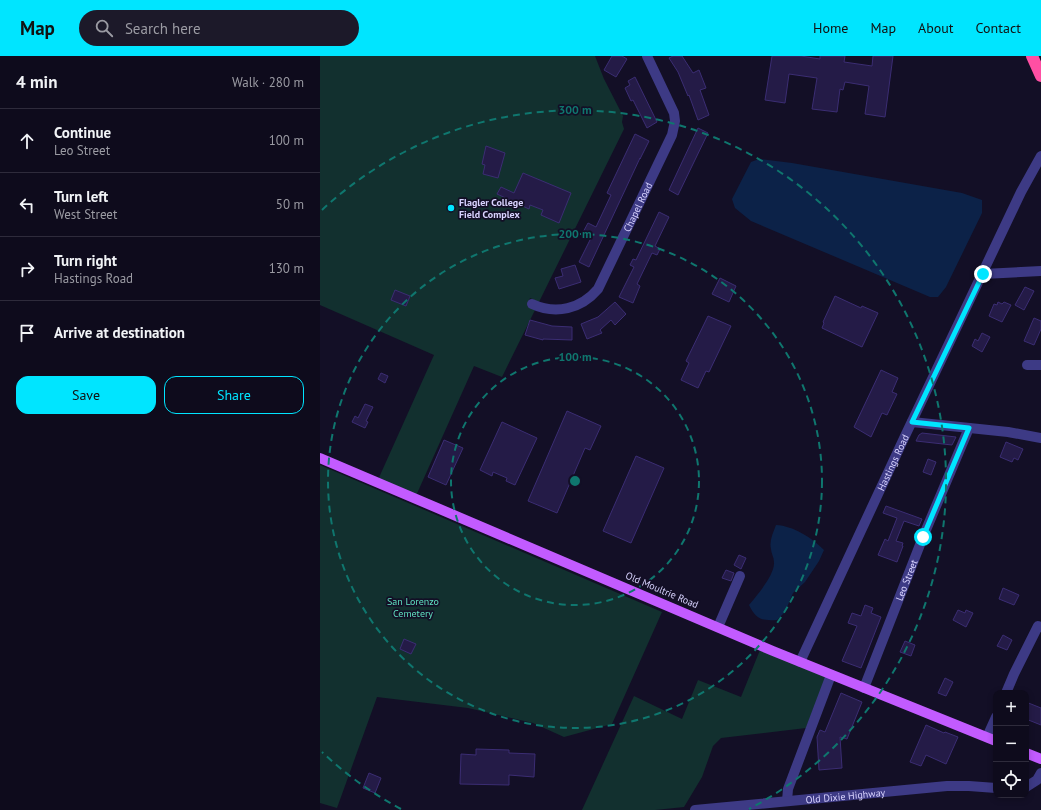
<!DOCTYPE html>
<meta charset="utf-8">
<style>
body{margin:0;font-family:"PT Sans",sans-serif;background:#1c1929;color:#f1f3f6}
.controls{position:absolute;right:12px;bottom:12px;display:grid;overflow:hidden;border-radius:8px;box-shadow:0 2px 6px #0003}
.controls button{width:36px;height:36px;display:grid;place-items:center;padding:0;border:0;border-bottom:1px solid #2e2b3b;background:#0e0b1c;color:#f1f3f6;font:20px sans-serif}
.stop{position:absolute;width:12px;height:12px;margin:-9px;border:3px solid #00e5ff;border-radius:50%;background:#fff}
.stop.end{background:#00e5ff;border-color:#fff;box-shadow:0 1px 4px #0008}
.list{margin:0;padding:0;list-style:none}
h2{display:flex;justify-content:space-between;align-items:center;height:52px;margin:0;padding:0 16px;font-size:17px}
h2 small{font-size:13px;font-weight:400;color:#9b9ba3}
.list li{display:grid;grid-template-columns:26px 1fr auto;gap:12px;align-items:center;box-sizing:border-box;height:64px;padding:0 16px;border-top:1px solid #2e2b3b}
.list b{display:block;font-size:15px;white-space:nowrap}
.list p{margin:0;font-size:13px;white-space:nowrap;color:#9b9ba3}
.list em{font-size:13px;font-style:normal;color:#9b9ba3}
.actions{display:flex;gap:8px;padding:12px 16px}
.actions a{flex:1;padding:9px 0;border:1px solid #00e5ff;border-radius:12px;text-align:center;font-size:14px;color:#00e5ff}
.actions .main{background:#00e5ff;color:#111}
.icon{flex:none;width:22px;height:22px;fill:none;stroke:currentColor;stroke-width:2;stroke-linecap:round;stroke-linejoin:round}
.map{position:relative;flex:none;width:721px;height:754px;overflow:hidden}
header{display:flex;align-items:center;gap:24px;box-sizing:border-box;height:56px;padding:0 20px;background:#00e5ff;color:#111}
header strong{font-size:19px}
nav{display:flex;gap:22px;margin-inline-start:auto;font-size:14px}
.search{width:280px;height:36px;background:#1c1929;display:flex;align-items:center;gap:10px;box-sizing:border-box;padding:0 14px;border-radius:22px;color:#9b9ba3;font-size:15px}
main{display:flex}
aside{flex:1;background:#0e0b1c}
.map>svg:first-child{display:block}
.green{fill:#12302f}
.water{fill:#0c2248}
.building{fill:#241b47;stroke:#3b2d73}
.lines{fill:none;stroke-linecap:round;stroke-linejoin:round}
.minor{stroke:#3d3a85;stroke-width:10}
.major{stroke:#c25bff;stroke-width:10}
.highway{stroke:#ff4fa3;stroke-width:12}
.route{stroke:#00e5ff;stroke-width:5}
.ring{fill:none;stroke:#0f766e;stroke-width:2;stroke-dasharray:7 5}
.poi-dot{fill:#00e5ff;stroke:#130f26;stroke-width:1.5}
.labels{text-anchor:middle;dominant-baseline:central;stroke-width:3.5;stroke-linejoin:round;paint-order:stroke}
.poi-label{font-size:10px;font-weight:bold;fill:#d9d4ff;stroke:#130f26;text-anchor:start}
.street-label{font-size:10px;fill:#d9d4ff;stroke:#130f26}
.park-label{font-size:10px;fill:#5fe0c0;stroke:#130f26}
.centre{fill:#0f766e;stroke:#130f26;stroke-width:2}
.ring-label{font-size:12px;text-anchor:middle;font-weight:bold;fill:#0f766e;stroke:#130f26;stroke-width:3.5;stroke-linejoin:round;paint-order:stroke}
</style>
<header>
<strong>Map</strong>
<div class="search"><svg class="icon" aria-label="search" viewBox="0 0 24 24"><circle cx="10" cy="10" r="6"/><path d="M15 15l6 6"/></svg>Search here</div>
<nav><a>Home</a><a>Map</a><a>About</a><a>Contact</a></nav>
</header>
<main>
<aside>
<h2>4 min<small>Walk · 280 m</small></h2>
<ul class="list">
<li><svg class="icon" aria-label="ahead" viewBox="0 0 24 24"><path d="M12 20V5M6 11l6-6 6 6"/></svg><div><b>Continue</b><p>Leo Street</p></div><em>100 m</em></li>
<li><svg class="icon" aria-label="left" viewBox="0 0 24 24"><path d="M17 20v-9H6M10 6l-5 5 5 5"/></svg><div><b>Turn left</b><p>West Street</p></div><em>50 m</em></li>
<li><svg class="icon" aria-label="right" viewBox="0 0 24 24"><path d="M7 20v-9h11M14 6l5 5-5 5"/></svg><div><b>Turn right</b><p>Hastings Road</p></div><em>130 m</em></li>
<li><svg class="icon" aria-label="arrive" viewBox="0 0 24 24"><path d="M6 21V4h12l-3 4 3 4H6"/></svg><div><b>Arrive at destination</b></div></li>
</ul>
<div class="actions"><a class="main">Save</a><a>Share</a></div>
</aside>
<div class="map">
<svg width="721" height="754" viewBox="0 0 721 754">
<rect width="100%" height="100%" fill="#130f26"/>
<path class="green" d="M0,0H275L284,23L303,60L302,66L304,73L219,246L210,242L207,250L215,254L182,321L154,310L95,442L57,426L114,299L0,249Z
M0,409L342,556L292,668L244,681L213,667L148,652L57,641L17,752L0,747Z
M440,594L506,621L486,672L401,682L393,690L382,721L364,751L335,754H262L314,640L362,663L378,624L421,641Z"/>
<path class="water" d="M439,103L472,107L642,137L662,144V157L626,231L618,241H610L431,165L415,152L412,143L431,106Z
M456,469C474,470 492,482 504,494L499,505L485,526L473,537L465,556L457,564C441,565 436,563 429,549C437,539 455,519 454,506C454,501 451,497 451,493C449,485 453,477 456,469Z"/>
<path class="building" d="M292,0H302L307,3L296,21L284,14Z
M353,0H362L373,17L379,14L386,32L380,34L389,59L378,64L369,39L368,40L358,16L349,2Z
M452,0H481L500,3V0H525L524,6L552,10L553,0H573L565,61L545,58L549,30L525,26L523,34L520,33L517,56L492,53L497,22L469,18L465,47L445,44Z
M315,21L337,66L327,72L313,44L311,45L305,32L310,29L308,25Z
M378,72L388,77L358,139L349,134Z
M315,78L329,85L320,103V102L269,211L259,206L271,182L262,178L268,167L276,171L291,139L287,137Z
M166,90L185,97L178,122L163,118L165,109L162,108Z
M203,117L251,137L239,167L221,159L223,154L210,149L209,153L177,138L181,131L194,137Z
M339,156L349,161L335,190L340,193L337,199L332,197L317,228L320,230L313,247L299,241L314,211L310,209L313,203L316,204Z
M255,209L261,226L239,233L235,222L243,220L241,213Z
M400,222L416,230L409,246L392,238Z
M705,231L714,235L704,254L695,249Z
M75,234L90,240L86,250L71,244Z
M515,240L541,252L542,250L558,257L542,291L502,272L504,267L503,266Z
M295,246L306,258L295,269L291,264L280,274L282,277L267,283L261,268L278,261Z
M678,246L682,248L684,246L691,249L682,266L669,260L674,248L677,249Z
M388,260L411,270L389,316L386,315L378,332L361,324L369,307L366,305Z
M714,262L721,265V273L714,289L704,285Z
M210,264L232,270L252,271V284L223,283V284L205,279Z
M662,277L670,281L662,296L652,290L655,283L658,285Z
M561,314L578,322L572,336L577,338L567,359L562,357L551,381L534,371Z
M61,317L68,320L65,327L58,323Z
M45,348L53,351L46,365L48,366L45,372L32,366L35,360L38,362Z
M247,355L281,370L270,394L265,392L237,457L208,445Z
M182,366L217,382L195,429L186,425L187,422L173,416L172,420L160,414Z
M602,377L636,381L632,389L596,385L599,379Z
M124,384L143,392L126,429L108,421Z
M686,386L703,393L698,404L694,402L692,406L680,401Z
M316,400L344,412L311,487L283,475Z
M608,403L616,406L611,419L603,416Z
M566,450L602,463L599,470L584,465L576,485L583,487L582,490H583L577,506L558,499L565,483L568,485L577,462L563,457Z
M419,499L426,502L421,513L414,509Z
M406,514L414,517L411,525L402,522Z
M683,532L699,539L694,549L679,543Z
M545,549L553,552L551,557L561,561L541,612L522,605L537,570L528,567L532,557L541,560Z
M638,554L645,557L646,554L653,557L646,571L633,564Z
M683,579L692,584L687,594L677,590Z
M84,583L96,588L91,598L80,593Z
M585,585L595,589L591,600L580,596Z
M625,622L633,626L626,640L618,637Z
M521,637L542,646L527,683L520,681L522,712L499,714L497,681L500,674L505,676Z
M706,646L721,652V669L706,663Z
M606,669L624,677L625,676L638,681L626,708L606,699L601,710L590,706Z
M156,693L189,694V697L215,698L214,721L189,719V729L140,728L141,698L156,699Z
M49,717L61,722L55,737L43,732Z"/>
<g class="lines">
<g class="minor">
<path d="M663,218L721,215"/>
<path id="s1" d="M212,248C236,259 261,253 278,233L352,79L355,65L354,57L327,0"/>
<path d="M707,309H721"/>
<path d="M592,366L688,376L721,382"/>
<path d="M398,571L420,520"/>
<path id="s2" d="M480,606L585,380L701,136L721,100"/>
<path id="s3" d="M544,632L603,481L649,372"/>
<path d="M686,637L694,618L718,570L721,571"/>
<path d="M667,681L676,661"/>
<path d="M706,731L717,724L721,717"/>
<path d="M467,745L468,733L511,619"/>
<path id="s4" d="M375,754L627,730H649L676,732"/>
</g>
<path class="major" d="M0,402L453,595L676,685
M706,697L721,703"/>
<path class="highway" d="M712,0L721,20"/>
</g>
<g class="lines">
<path class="route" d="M603,481L649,372L592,366L663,218"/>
</g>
<g class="ring">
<circle cx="255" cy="425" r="124"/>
<circle cx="255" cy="425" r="247"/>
<path d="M81 753A371 371 0 0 1 2 696M2 154A371 371 0 1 1 429 753"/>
</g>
<circle class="poi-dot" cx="131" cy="152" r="4"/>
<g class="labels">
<g class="poi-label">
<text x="139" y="146">Flagler College<tspan x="139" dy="12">Field Complex</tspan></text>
</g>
<g class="street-label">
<text stroke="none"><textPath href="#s1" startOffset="164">Chapel Road</textPath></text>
<text stroke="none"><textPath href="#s2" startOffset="220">Hastings Road</textPath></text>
<text stroke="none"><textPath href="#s3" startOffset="116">Leo Street</textPath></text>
<text transform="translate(342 534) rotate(23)">Old Moultrie Road</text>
<text stroke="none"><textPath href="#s4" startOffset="151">Old Dixie Highway</textPath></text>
</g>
<g class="park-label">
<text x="93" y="545">San Lorenzo<tspan x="93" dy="12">Cemetery</tspan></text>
</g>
</g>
<circle cx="255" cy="425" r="6" class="centre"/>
<g class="ring-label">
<text x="255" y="58">300 m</text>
<text x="255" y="182">200 m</text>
<text x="255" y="305">100 m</text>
</g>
</svg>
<div class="controls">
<button>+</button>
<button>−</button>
<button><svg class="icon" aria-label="locate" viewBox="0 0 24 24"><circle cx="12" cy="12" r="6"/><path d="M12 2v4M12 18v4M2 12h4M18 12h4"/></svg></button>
</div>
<div class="stop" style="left:603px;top:481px"></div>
<div class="stop end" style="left:663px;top:218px"></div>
</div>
</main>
